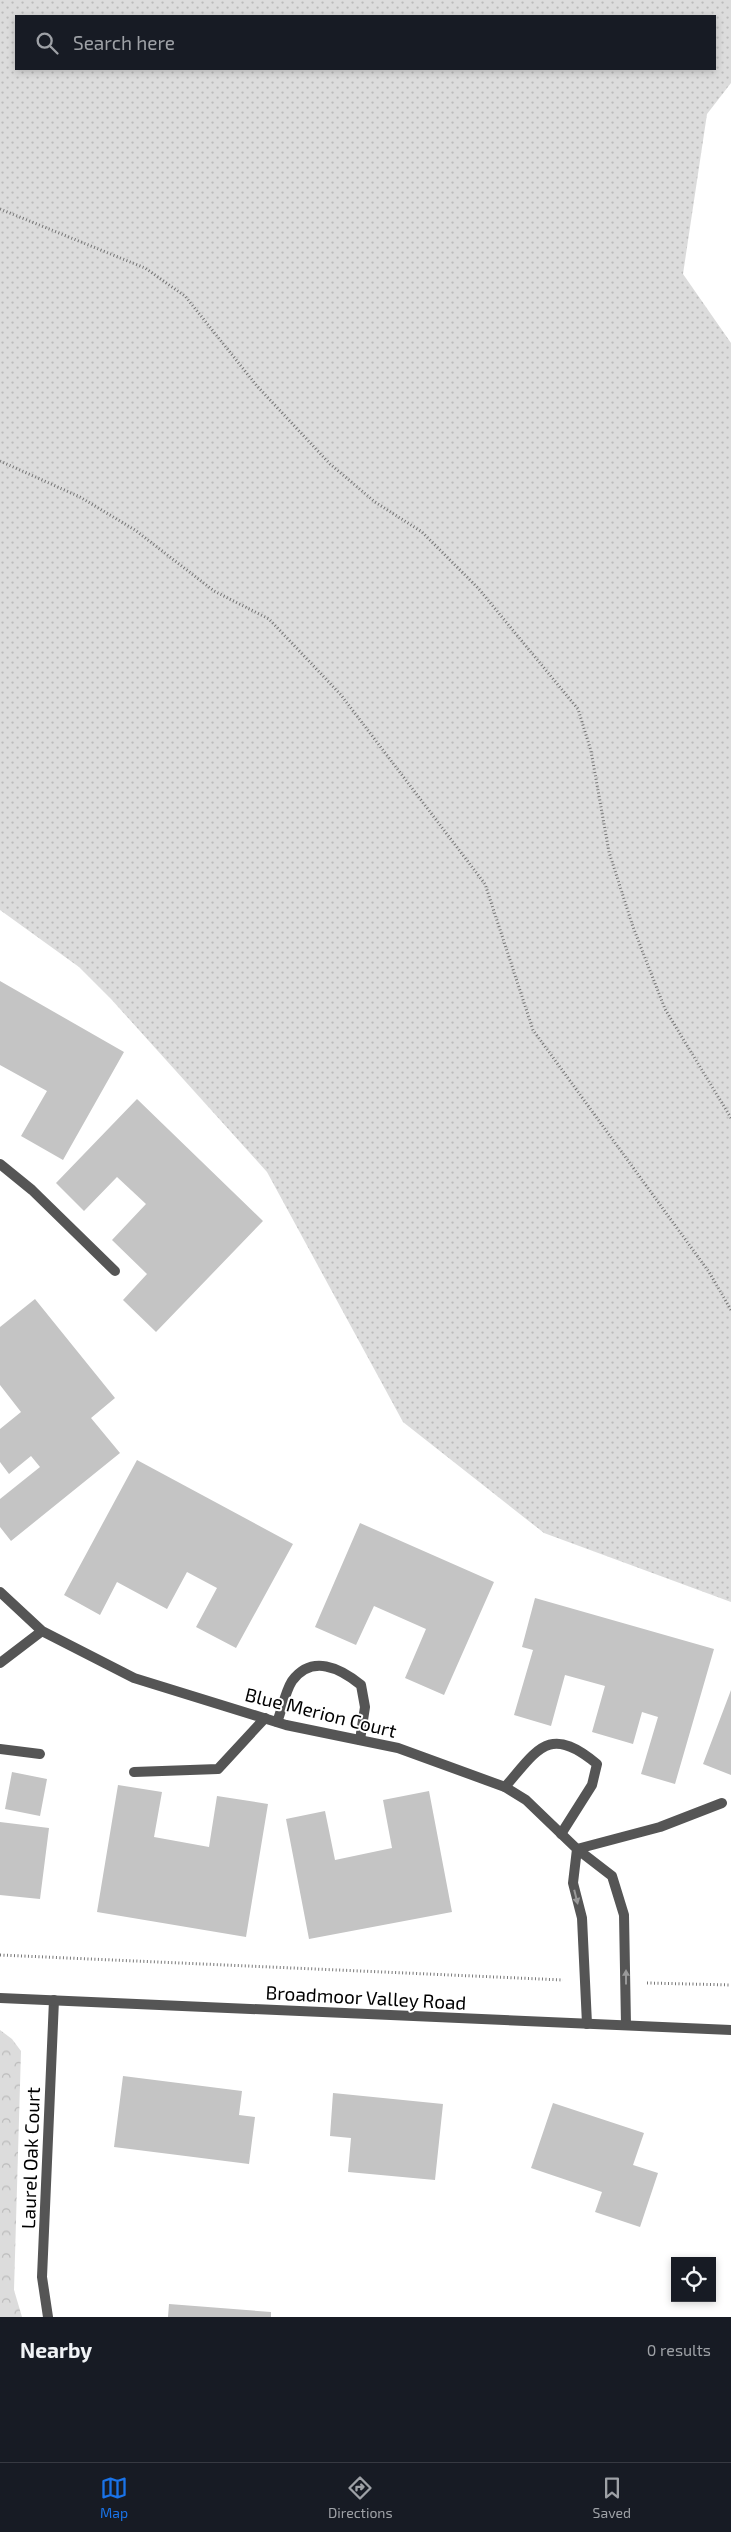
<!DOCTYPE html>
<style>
body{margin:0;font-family:"Exo 2",sans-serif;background:#20242c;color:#f1f3f6}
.controls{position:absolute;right:15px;bottom:15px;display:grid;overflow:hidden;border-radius:0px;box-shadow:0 2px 8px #0003}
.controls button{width:45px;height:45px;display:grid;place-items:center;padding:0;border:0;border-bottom:1px solid #363941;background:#171b24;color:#f1f3f6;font:25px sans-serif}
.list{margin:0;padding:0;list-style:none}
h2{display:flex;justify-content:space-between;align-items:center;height:65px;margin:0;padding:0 20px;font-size:21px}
h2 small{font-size:16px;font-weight:400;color:#9ea1a6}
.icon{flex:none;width:28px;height:28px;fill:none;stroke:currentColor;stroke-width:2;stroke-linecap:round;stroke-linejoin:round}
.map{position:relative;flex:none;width:731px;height:2317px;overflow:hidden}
.search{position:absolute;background:#171b24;box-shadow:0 2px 8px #0003;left:15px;right:15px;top:15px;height:55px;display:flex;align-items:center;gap:12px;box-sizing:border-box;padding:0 18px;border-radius:0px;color:#9ea1a6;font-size:19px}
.sheet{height:145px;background:#171b24}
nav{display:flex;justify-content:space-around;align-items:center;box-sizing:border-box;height:70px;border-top:1px solid #363941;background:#171b24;font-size:14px;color:#9ea1a6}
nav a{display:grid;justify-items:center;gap:2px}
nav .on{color:#1a73e8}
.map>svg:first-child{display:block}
.grass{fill:url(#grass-dots);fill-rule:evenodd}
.park{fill:url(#park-crowns)}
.building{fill:#c4c4c4}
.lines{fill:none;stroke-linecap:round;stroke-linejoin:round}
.path{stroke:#777;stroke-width:3;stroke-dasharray:1 2.5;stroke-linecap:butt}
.service{stroke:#555;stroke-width:10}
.minor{stroke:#555;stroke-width:10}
.tertiary{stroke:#555;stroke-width:10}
.oneway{fill:#999}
.labels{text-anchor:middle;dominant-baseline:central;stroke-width:4;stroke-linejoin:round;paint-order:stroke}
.street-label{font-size:19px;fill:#000;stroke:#fff}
</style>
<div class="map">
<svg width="731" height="2317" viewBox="0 0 731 2317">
<defs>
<pattern id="grass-dots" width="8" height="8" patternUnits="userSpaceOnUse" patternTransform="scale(1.25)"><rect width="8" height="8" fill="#dcdcdc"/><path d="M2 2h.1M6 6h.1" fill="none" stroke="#bbb" stroke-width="1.8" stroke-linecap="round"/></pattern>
<pattern id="park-crowns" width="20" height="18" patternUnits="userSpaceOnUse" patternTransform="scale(1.25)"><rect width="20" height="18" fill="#dcdcdc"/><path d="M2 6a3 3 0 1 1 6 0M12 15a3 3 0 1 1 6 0" fill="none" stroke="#bbb"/></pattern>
</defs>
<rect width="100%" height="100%" fill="#fff"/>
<path class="grass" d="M0,0H731V83L707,114L683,274L731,343V1602L544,1533L403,1422L267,1172L111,999L79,967L0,910ZM16,16H715V69H16Z"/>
<path class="park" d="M0,2030L12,2039L21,2051L14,2290L22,2317H0Z"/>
<path class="building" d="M0,981L124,1052L63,1160L21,1136L47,1091L0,1065Z
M137,1099L263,1221L156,1332L123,1300L147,1274L112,1240L146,1204L117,1177L84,1211L56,1183Z
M35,1299L115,1398L91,1418L120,1453L11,1541L0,1527V1499L40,1467L31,1456L9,1474L0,1462V1429L21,1412L0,1385V1327Z
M137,1460L293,1544L236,1648L196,1627L217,1588L187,1572L167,1609L117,1582L100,1615L64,1595Z
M360,1523L494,1582L444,1695L405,1678L426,1629L374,1606L356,1645L315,1627Z
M535,1598L714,1649L675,1784L641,1774L658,1717L642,1712L633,1744L592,1732L605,1686L565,1675L551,1726L514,1715L533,1650L522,1647Z
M731,1690V1775L703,1764Z
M12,1772L47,1779L40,1816L5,1809Z
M118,1785L162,1792L154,1837L209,1847L217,1796L268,1804L246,1937L97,1912Z
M429,1791L452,1912L309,1939L286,1819L325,1811L335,1860L392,1848L383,1800Z
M0,1822L49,1828L40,1899L0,1895Z
M123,2076L242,2091L239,2115L255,2117L249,2164L114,2147Z
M333,2093L443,2104L435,2180L348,2172L351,2138L330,2136Z
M553,2103L644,2133L633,2165L658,2173L640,2227L595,2212L602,2192L531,2168Z
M169,2304L271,2312V2317H168Z"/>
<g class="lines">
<path class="path" d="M0,209L145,268L185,296L257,386L330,464L375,502L422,532L478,588L578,709L591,751L609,852L633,927L665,1009L731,1118
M0,461L80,497L135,530L214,591L269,619L341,695L485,884L533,1030L709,1272L731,1310
M0,1955L563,1980
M647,1983L731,1985"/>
<path class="service" d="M277,1722C282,1710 285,1692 292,1681C312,1654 340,1668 361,1685L365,1707L360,1740
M0,1749L40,1754
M134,1772L218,1769L265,1718
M505,1787C538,1749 549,1724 597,1764L592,1785L561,1834
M577,1849L660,1827L722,1803"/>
<path class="minor" d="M0,1164L32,1190L115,1271
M0,1592L42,1631L134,1678L286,1725L398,1748L505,1787L526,1800L577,1849L612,1876L624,1915L626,2025
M0,1663L42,1631
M577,1849L573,1883L582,1918L587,2024
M48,2317L42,2277L54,2000"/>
<path class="tertiary" d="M0,1998L731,2030"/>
</g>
<defs><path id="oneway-solid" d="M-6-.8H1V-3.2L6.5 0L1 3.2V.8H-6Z" transform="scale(1.25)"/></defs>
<g class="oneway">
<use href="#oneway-solid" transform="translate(576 1897) rotate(76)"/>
<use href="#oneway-solid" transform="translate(626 1977) rotate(-90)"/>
</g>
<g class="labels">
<g class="street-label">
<text transform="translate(321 1712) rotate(14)">Blue Merion Court</text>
<text transform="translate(366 1997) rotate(3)">Broadmoor Valley Road</text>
<text transform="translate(30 2158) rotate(-88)">Laurel Oak Court</text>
</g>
</g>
</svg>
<div class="controls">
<button><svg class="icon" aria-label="locate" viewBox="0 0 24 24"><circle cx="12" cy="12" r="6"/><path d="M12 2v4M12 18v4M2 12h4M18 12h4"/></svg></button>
</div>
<div class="search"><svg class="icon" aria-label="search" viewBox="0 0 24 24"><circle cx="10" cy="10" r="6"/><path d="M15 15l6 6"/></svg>Search here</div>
</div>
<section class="sheet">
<h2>Nearby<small>0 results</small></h2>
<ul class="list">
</ul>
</section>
<nav>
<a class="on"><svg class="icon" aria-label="map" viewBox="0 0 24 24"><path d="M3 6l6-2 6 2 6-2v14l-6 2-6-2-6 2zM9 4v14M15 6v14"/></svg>Map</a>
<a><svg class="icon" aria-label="directions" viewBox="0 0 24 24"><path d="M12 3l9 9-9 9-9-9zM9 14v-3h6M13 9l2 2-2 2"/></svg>Directions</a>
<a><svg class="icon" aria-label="saved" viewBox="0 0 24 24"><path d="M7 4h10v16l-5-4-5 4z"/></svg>Saved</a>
</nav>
